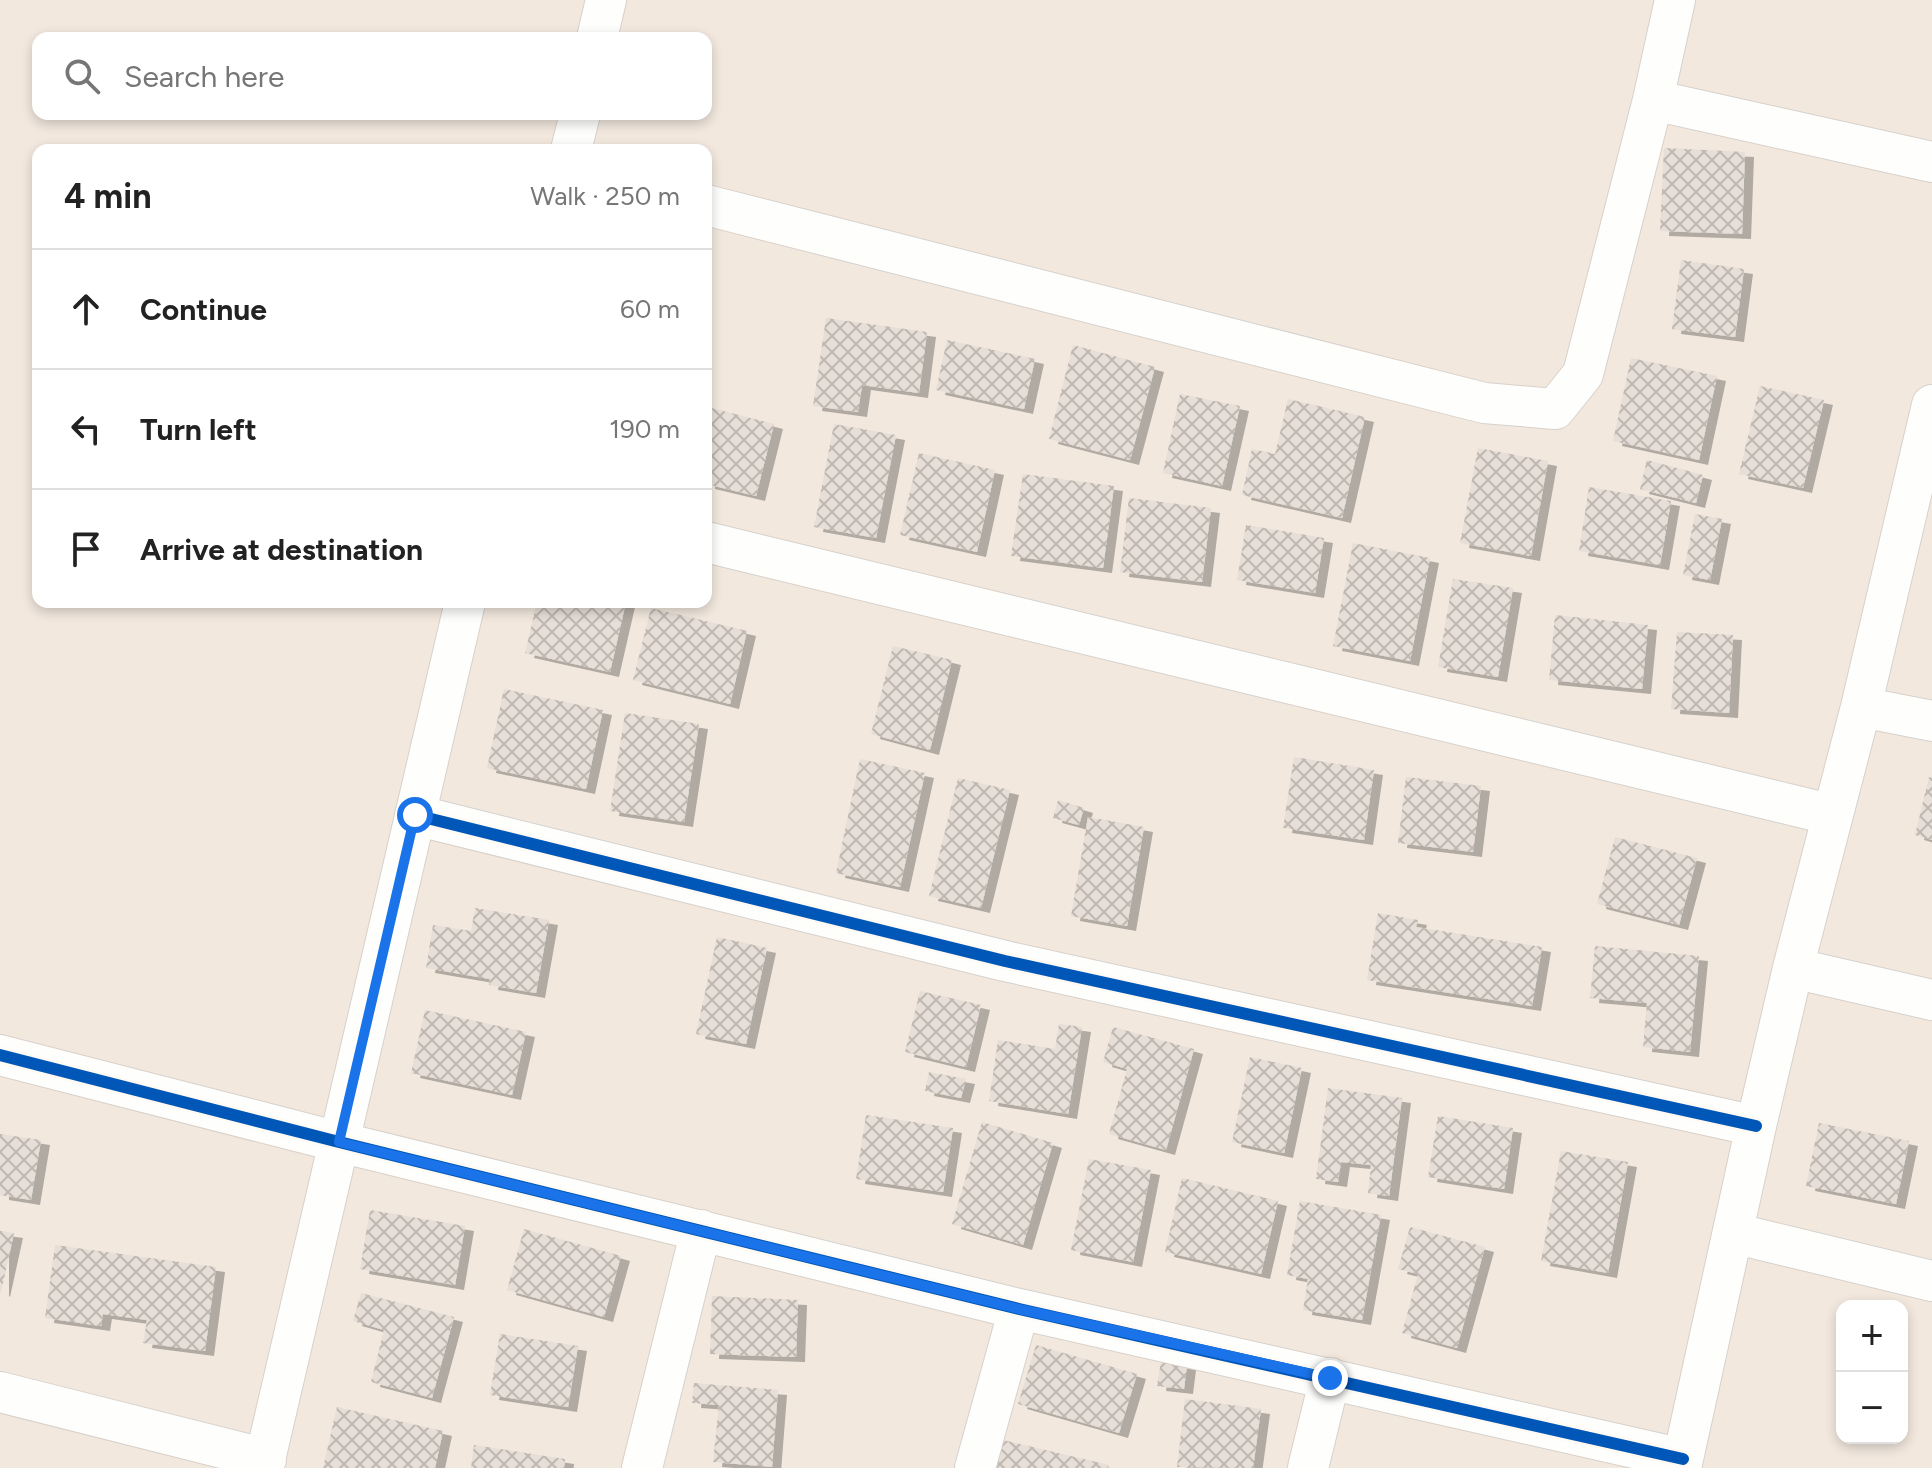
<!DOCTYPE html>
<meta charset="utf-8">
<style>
body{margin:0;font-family:Figtree,sans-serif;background:#f6f6f6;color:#222}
.controls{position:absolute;right:24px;bottom:24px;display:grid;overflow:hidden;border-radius:16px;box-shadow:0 4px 12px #0003}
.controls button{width:72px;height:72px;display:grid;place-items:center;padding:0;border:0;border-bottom:2px solid #e0e0e0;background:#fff;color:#222;font:40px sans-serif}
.stop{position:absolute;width:24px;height:24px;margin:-18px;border:6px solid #1a73e8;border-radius:50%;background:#fff}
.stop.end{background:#1a73e8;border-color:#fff;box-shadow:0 2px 8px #0008}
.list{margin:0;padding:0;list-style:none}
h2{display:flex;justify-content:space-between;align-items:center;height:104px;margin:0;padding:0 32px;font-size:34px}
h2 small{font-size:26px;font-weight:400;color:#767676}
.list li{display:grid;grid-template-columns:52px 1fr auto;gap:24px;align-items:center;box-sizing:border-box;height:120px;padding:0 32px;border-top:2px solid #e0e0e0}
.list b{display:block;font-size:30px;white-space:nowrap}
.list em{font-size:26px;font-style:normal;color:#767676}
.icon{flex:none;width:44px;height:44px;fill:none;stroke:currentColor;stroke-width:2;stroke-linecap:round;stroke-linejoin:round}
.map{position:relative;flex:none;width:1932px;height:1468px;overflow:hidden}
.search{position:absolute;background:#fff;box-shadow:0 4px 12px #0003;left:32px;top:32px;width:680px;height:88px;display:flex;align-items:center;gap:20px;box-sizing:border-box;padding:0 28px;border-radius:16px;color:#767676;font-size:30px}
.panel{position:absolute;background:#fff;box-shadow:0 4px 12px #0003;left:32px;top:144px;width:680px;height:464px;border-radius:16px}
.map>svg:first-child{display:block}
.residential{fill:#f2e8de;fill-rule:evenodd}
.building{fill:url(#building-cross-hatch);filter:url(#shadow)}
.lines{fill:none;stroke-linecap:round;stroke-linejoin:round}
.minor-casing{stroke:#d7d1cb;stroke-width:42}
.minor{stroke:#fefefd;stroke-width:40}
.cycleway-casing{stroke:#fffaf3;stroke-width:17}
.cycleway{stroke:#0057b8;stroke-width:12}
.route{stroke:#1a73e8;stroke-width:10}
</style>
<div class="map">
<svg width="1932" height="1468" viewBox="0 0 1932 1468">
<defs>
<pattern id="building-cross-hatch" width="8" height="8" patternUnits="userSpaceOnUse" patternTransform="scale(2)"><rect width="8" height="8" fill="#e6ded7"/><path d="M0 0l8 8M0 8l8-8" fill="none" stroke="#bfb7b1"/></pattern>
<filter id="shadow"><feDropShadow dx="9" dy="5" stdDeviation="0" flood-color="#0004"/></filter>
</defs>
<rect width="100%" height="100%" fill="#f9f5f0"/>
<path class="residential" d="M0,0H1932V1468H0ZM38,38H706V114H38ZM38,150H706V602H38ZM1842,1306H1902V1438H1842Z"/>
<path class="building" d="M1664,148L1745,152L1742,234L1660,231Z
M1681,260L1744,269L1735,337L1672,329Z
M826,318L927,332L919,393L862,385L858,412L813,406Z
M947,340L1035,359L1024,409L936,390Z
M1073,345L1155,367L1130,460L1049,439Z
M1631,358L1717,376L1699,460L1613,441Z
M1760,386L1824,400L1803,488L1739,474Z
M1180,394L1240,406L1222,486L1163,473Z
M1288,399L1365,417L1342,518L1242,495L1252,449L1275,454Z
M712,408L774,424L756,496L706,484V433Z
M834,424L896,435L876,538L814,527Z
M1478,448L1548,461L1531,556L1460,543Z
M919,453L995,470L977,552L900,535Z
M1647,460L1703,475L1696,503L1640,489Z
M1023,474L1114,486L1103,568L1011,556Z
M1589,487L1671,501L1660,565L1579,551Z
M1129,498L1211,508L1202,582L1120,572Z
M1695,514L1722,519L1710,580L1683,575Z
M1246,525L1324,538L1315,593L1237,580Z
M1353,543L1430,558L1410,661L1333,646Z
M1453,579L1513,588L1498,677L1438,667Z
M537,602H626L610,672L525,653Z
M651,608L747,631L730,704L633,680Z
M1555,615L1648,625L1642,689L1549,680Z
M1677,632L1733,635L1729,713L1671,709Z
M893,646L952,660L930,750L871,734Z
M504,689L603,710L586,789L487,768Z
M625,713L699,724L684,822L610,811Z
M1294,757L1374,770L1364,840L1283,828Z
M860,759L925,773L900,887L836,873Z
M1406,777L1481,786L1473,852L1398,843Z
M1929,777L1932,778V840L1915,835Z
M958,778L1010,790L981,908L929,896Z
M1058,800L1084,808L1079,825L1053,818Z
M1088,817L1144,827L1127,926L1071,916Z
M1615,837L1697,858L1679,925L1597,904Z
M475,908L549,920L536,993L489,985L490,979L426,968L433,925L471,931Z
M1378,913L1418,920L1416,927L1542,947L1532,1006L1367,980Z
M717,937L767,948L746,1044L696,1034Z
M1595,946L1699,956L1690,1052L1643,1047L1647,1003L1590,998Z
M920,991L981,1005L966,1067L905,1052Z
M425,1010L526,1032L512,1095L411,1073Z
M1059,1024L1082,1027L1068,1114L989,1101L998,1040L1055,1049Z
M1113,1027L1194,1049L1166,1150L1109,1134L1127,1069L1103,1062Z
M1250,1057L1302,1068L1284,1153L1232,1142Z
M929,1072L966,1079L961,1098L925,1091Z
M1328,1088L1402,1098L1389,1196L1368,1193L1371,1165L1341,1162L1338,1182L1316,1179Z
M866,1115L953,1128L943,1192L856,1179Z
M1438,1116L1513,1128L1504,1189L1428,1177Z
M982,1122L1053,1143L1023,1245L952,1224Z
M1819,1123L1909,1141L1896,1204L1806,1186Z
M0,1134L41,1140L31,1200L0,1195Z
M1561,1151L1628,1162L1608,1273L1541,1261Z
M1089,1159L1151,1170L1133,1262L1071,1250Z
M1182,1178L1278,1201L1261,1274L1165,1252Z
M1300,1201L1381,1215L1362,1320L1303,1310L1308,1279L1287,1275Z
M370,1210L465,1226L455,1285L360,1269Z
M1410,1227L1485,1247L1457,1348L1402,1333L1418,1274L1398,1269Z
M524,1229L621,1256L604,1317L507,1290Z
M0,1231L14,1233L1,1292L0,1291Z
M55,1245L216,1267L205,1351L143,1343L147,1320L103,1314L101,1326L45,1318Z
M361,1293L454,1317L432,1398L371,1382L384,1330L353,1321Z
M712,1296L798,1300L796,1357L710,1354Z
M500,1334L578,1346L568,1407L490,1395Z
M1036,1345L1137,1374L1119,1433L1018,1404Z
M1161,1361L1187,1365L1184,1389L1157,1386Z
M694,1383L778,1390L772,1467L713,1462L719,1405L692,1403Z
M1185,1399L1261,1409L1253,1468L1177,1467Z
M337,1407L443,1431L435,1468H323Z
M1003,1440L1109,1465L1108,1468H996Z
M474,1445L565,1459L564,1468H471Z"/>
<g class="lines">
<defs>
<path id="minor" d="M597,38L606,0
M1653,100L1932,162
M571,150L580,114
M706,205L1484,403L1555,409L1583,374L1653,100L1675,0
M706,542L1833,815
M1861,707L1932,721
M415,815L1005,961L1756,1126
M1793,968L1932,1000
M0,1055L339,1142L1019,1309L1683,1459
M1733,1233L1932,1281
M0,1392L266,1459
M263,1468L465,602
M642,1468L701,1230
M975,1468L1019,1309
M1308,1468L1330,1378
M1681,1468L1756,1126L1793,968L1861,707L1932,405"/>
</defs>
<use href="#minor" class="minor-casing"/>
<use href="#minor" class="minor"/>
<defs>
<path id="cycleway" d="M415,815L1005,961L1756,1126
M0,1055L339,1142L1019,1309L1683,1459"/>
</defs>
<use href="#cycleway" class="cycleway-casing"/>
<use href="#cycleway" class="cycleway"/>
</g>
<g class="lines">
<path class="route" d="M415,815L339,1142L1019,1309L1330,1378"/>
</g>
</svg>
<div class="controls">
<button>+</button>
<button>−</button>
</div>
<div class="stop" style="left:415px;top:815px"></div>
<div class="stop end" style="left:1330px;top:1378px"></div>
<div class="search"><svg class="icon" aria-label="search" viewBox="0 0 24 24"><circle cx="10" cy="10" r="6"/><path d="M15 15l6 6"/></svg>Search here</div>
<section class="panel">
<h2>4 min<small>Walk · 250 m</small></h2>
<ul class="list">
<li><svg class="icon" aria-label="ahead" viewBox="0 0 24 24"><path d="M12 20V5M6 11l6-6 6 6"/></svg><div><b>Continue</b></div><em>60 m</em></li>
<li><svg class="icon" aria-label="left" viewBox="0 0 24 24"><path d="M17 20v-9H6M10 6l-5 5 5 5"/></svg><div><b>Turn left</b></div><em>190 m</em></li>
<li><svg class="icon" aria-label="arrive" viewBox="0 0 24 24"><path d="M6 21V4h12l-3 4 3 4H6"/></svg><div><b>Arrive at destination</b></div></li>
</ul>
</section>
</div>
